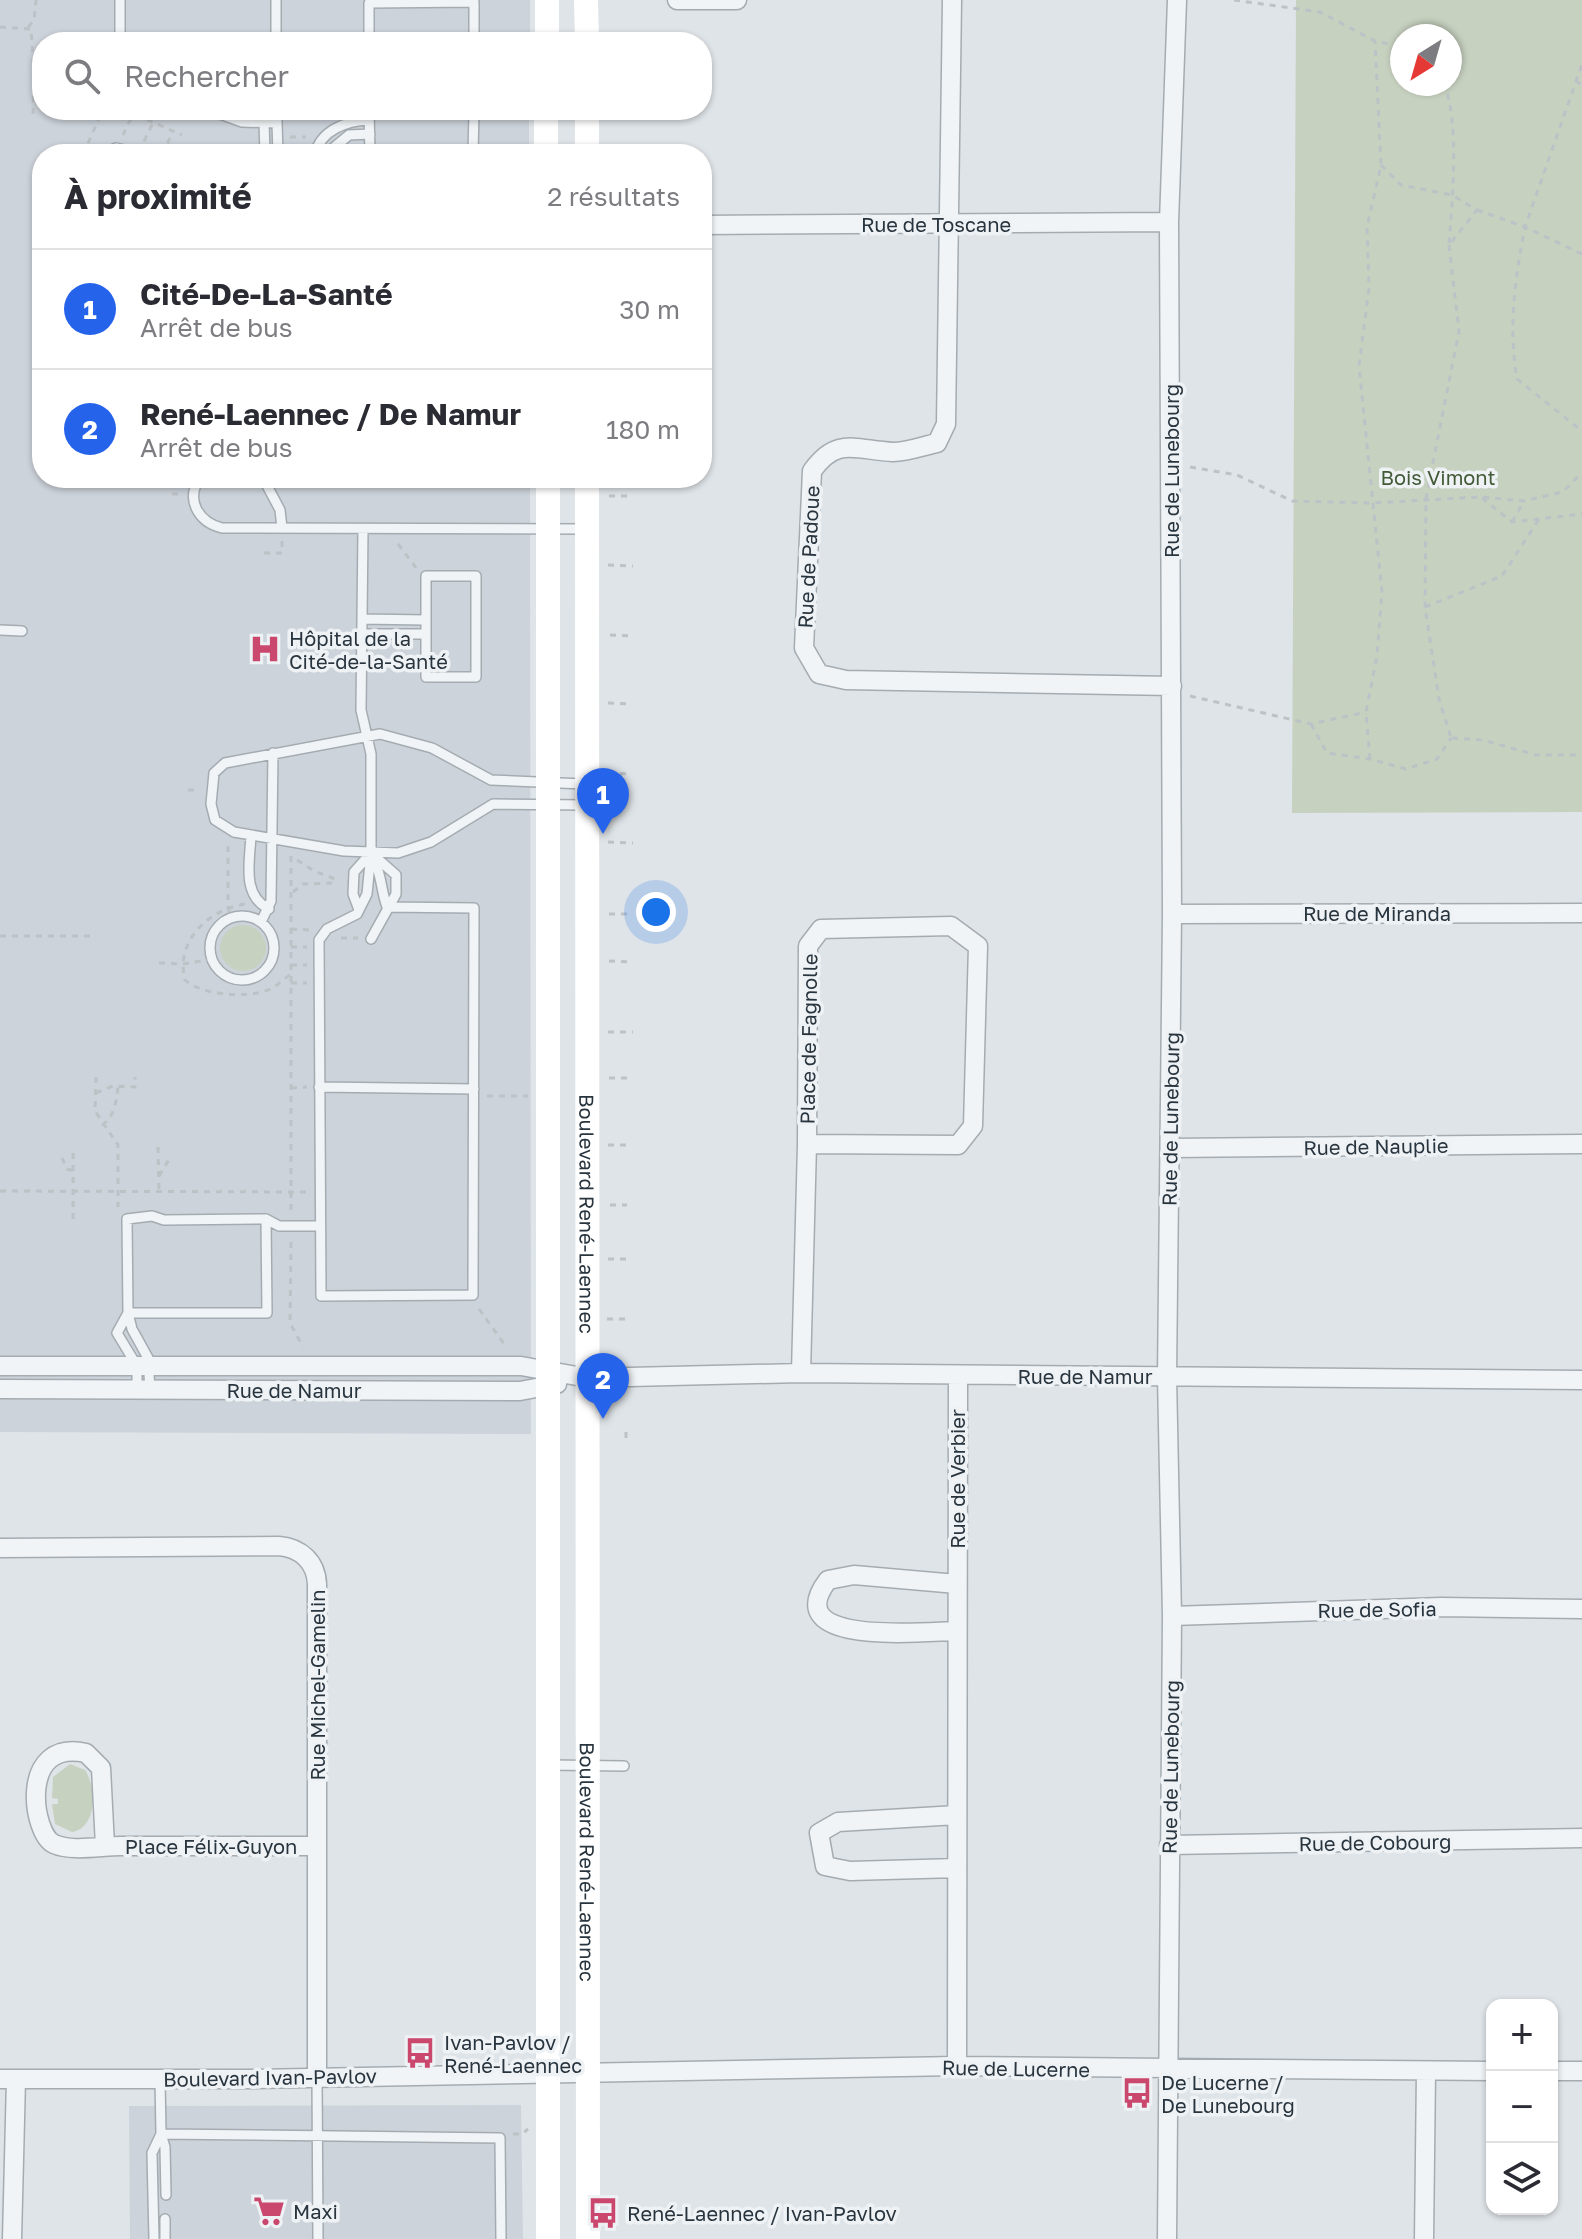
<!DOCTYPE html>
<html lang="fr">
<meta charset="utf-8">
<style>
body{margin:0;font-family:"Golos Text",sans-serif;background:#f7f7f7;color:#2b2b33}
.controls{position:absolute;right:24px;bottom:24px;display:grid;overflow:hidden;border-radius:16px;box-shadow:0 2px 6px #0004}
.controls button{width:72px;height:72px;display:grid;place-items:center;padding:0;border:0;border-bottom:2px solid #e1e1e2;background:#fff;color:#2b2b33;font:40px sans-serif}
.compass{position:absolute;left:1390px;top:24px;width:72px;height:72px;border-radius:50%;background:#fff;box-shadow:0 2px 6px #0004;rotate:217deg}
.you{position:absolute;left:656px;top:912px;width:28px;height:28px;margin:-20px;border:6px solid #fff;border-radius:50%;background:#1a73e8;box-shadow:0 0 0 12px #1a73e833}
.badge{display:grid;place-items:center;width:52px;height:52px;border-radius:50%;background:#2563eb;color:#fff;font-size:26px;font-weight:700}
.pin{position:absolute;translate:-50% -66px;filter:drop-shadow(0 2px 4px #0008)}
.pin::after{content:'';position:absolute;top:42px;width:28px;height:24px;background:inherit;clip-path:polygon(0 0,100% 0,50% 100%)}
.list{margin:0;padding:0;list-style:none}
h2{display:flex;justify-content:space-between;align-items:center;height:104px;margin:0;padding:0 32px;font-size:34px}
h2 small{font-size:26px;font-weight:400;color:#7c7c81}
.list li{display:grid;grid-template-columns:52px 1fr auto;gap:24px;align-items:center;box-sizing:border-box;height:120px;padding:0 32px;border-top:2px solid #e1e1e2}
.list b{display:block;font-size:30px;white-space:nowrap}
.list p{margin:0;font-size:26px;white-space:nowrap;color:#7c7c81}
.list em{font-size:26px;font-style:normal;color:#7c7c81}
.icon{flex:none;width:44px;height:44px;fill:none;stroke:currentColor;stroke-width:2;stroke-linecap:round;stroke-linejoin:round}
.map{position:relative;flex:none;width:1582px;height:2239px;overflow:hidden}
.search{position:absolute;background:#fff;box-shadow:0 2px 6px #0004;left:32px;top:32px;width:680px;height:88px;display:flex;align-items:center;gap:20px;box-sizing:border-box;padding:0 28px;border-radius:32px;color:#7c7c81;font-size:30px}
.panel{position:absolute;background:#fff;box-shadow:0 2px 6px #0004;left:32px;top:144px;width:680px;height:344px;border-radius:32px}
.map>svg:first-child{display:block}
.built{fill:#cdd3da}
.green{fill:#c7d1c0;fill-rule:evenodd}
.lines{fill:none;stroke-linecap:round;stroke-linejoin:round}
.lane-casing{stroke:#a4acb2;stroke-width:12}
.street-casing{stroke:#a4acb2;stroke-width:21}
.path{stroke:#bdc2c6;stroke-width:3;stroke-dasharray:6 6;stroke-linecap:butt}
.lane{stroke:#f1f4f6;stroke-width:9}
.street{stroke:#f1f4f6;stroke-width:18}
.secondary{stroke:#fff;stroke-width:24}
.labels{text-anchor:middle;dominant-baseline:central;stroke-width:7;stroke-linejoin:round;paint-order:stroke}
.street-label{font-size:20px;fill:#28343e;stroke:#eef2f5}
.park-label{font-size:20px;fill:#425a36;stroke:#eef2f5}
.poi-label{font-size:20px;fill:#28343e;stroke:#eef2f5;text-anchor:start}
</style>
<div class="map">
<svg width="1582" height="2239" viewBox="0 0 1582 2239">
<rect width="100%" height="100%" fill="#dfe4e8"/>
<path class="built" d="M0,0H530V42H42V110H529V154H42V478H530L531,1434L0,1432Z
M521,2105L523,2239H130L129,2106Z"/>
<path class="green" d="M1296,0H1582V812L1292,813ZM1402,36H1450V84H1402Z
M220 948a23 23 0 1 1 46 0a23 23 0 1 1-46 0Z
M70,1764L85,1770C97,1788 97,1828 72,1832L55,1824L52,1804H58V1799L52,1798L53,1777Z"/>
<g class="lines">
<defs>
<path id="lane" d="M276,0V42
M120,42V0
M369,42V3L474,2V42
M209,110L242,122L277,123V110
M369,110L370,154
M264,122L265,154
M277,123L278,154
M103,154L116,148L142,154
M315,154C321,130 346,121 369,120
M326,154L349,135L370,134
M473,154L474,110
M200,478C185,499 198,522 222,528L587,529
M263,478L280,510L282,528
M363,529L361,710L371,754V853L367,894L357,914L327,929L319,940L321,1296L473,1295L474,908L387,907
M426,576H476V677H426Z
M362,619L426,620
M0,630L22,631
M362,634H426
M584,784L491,780L432,748L380,734L225,763L214,773L211,804L215,820L234,832L344,851L398,853L431,842L493,804L586,805
M251,835C250,861 241,895 269,909
M371,853L396,875V894L371,939
M374,860C382,876 381,891 387,907
M359,910L353,894L354,872L371,853
M210 948a32 32 0 1 1 64 0a32 32 0 1 1-64 0Z
M261,922L271,901L273,753
M319,1087L474,1089
M266,1219L279,1226H319
M128,1313H267L266,1219L164,1220L152,1216L127,1219L128,1313L132,1329L148,1358L150,1390
M128,1313L117,1333L137,1366V1390
M548,1765L624,1766
M317,2077L318,2239
M166,2195L165,2147L161,2134L500,2138L501,2239
M165,2219V2239
M154,2239L152,2153L161,2134L160,2079"/>
<path id="street" d="M677,0H737
M952,0L946,424L937,443C923,446 907,452 893,452C855,450 837,436 812,471L804,648L819,674L846,680L1172,686
M702,225L1169,222
M1172,914L1582,913
M1170,1148L1582,1144
M0,1366H521L588,1378L801,1373L1582,1380
M801,1373L807,1144L808,946L821,929L951,926L978,946L973,1126L958,1145L807,1144
M0,1389L520,1391L557,1384
M0,1548L279,1546C301,1548 316,1562 317,1584V2077
M1172,1616L1441,1607L1582,1609
M957,1631C928,1631 776,1648 828,1580L854,1575L957,1584
M957,1815L838,1822L819,1833L825,1866L850,1871L957,1868
M1169,1845L1582,1838
M105,1846L101,1768L86,1753C18,1738 32,1834 54,1844C71,1852 101,1846 121,1846C186,1846 251,1846 316,1846
M957,2066L958,1375
M1552,2071H1582
M0,2079H254L957,2066L1492,2071
M12,2239L16,2079
M1167,2239L1172,1616L1167,1377L1172,914L1169,222L1177,0
M1424,2239L1426,2072"/>
</defs>
<use href="#lane" class="lane-casing"/>
<use href="#street" class="street-casing"/>
<path class="path" d="M1234,0L1320,12L1375,41L1402,47
M0,27L31,29L34,73
M28,27L34,20L36,0
M1576,80L1582,86
M125,110L182,135
M33,114L34,73H42
M123,135L133,114
M290,137H306
M144,141L153,123
M83,154L103,110
M162,154L173,132
M1381,165L1401,185L1452,195L1477,210L1449,245C1452,203 1460,122 1444,84
M1477,210L1525,227L1582,64
M1449,245L1459,331L1426,498L1425,607L1439,699L1451,738
M1582,254L1525,227C1515,278 1508,328 1517,379L1582,431
M1190,467L1237,475L1292,501L1372,503L1481,497L1524,501L1563,492L1582,472
M172,494H181
M609,496H633
M1482,498L1512,522L1582,514
M1512,522L1524,501
M398,544L417,569
M264,553H282V540
M608,565L633,566
M1425,607L1502,576L1539,519
M610,635L633,636
M1190,696L1311,724L1366,712
M608,703L632,704
M1311,724L1327,753L1370,759L1406,769L1437,759L1451,738
M1452,738L1483,740L1536,755H1582
M1370,759L1366,712L1377,656L1382,592L1359,366L1369,288L1367,227L1381,165L1375,41
M608,773L632,774
M188,790H200
M608,842L633,843
M228,846V908L232,918
M291,856V1213
M293,892L303,884L333,883L335,879L314,871L294,858
M245,904C208,910 175,941 185,980C201,995 245,998 265,991C276,988 283,979 291,974
M609,914H633
M291,929L311,930
M0,936H91
M341,938H358
M291,947H307
M609,961L632,962
M159,963L183,964L212,959
M291,965H307
M291,983H307
M608,1032H633
M96,1077L95,1111L118,1145V1207
M609,1078H633
M291,1088L307,1087
M96,1093L113,1086L135,1087V1077
M487,1096H528
M102,1125C114,1118 117,1100 118,1086
M608,1145H628
M158,1147L159,1191
M62,1158L67,1169L74,1171
M159,1176L170,1158
M0,1191L308,1192
M610,1205H627
M73,1219V1147
M291,1242L290,1323L303,1347
M608,1259H628
M479,1309L507,1348
M607,1319H627
M626,1438V1427
M513,2134H522L528,2129"/>
<use href="#lane" class="lane"/>
<use href="#street" class="street"/>
<g class="secondary">
<path d="M586,0L587,42"/>
<path d="M547,42V0"/>
<path d="M546,110V154"/>
<path d="M587,110V154"/>
<path d="M548,478V2239"/>
<path id="s1" d="M587,478L588,2239"/>
</g>
</g>
<defs>
<symbol id="hospital-bare" viewBox="-9 -9 18 18"><path d="M-5-5h3v3.5h4V-5h3V5h-3V1.5h-4V5h-3Z" fill="#ca476e" stroke="#eef2f5" stroke-width="2.5" paint-order="stroke"/></symbol>
<symbol id="bus-bare" viewBox="-9 -9 18 18"><path d="M-5-6H5V4H4V6H2V4H-2V6H-4V4H-5ZM-3.5-4V0h7V-4ZM-3.5 1.2v1.5H-2V1.2ZM2 1.2v1.5H3.5V1.2Z" fill="#ca476e" stroke="#eef2f5" stroke-width="2.5" paint-order="stroke"/></symbol>
<symbol id="supermarket-bare" viewBox="-9 -9 18 18"><path d="M-6-5.5h2.5l.6 2H6L4.5 2H-2.5L-4.4-4H-6ZM-1.5 3.2a1.3 1.3 0 1 0 .1 0ZM3 3.2a1.3 1.3 0 1 0 .1 0Z" fill="#ca476e" stroke="#eef2f5" stroke-width="2.5" paint-order="stroke"/></symbol>
</defs>
<g fill-rule="evenodd">
<use href="#hospital-bare" x="243" y="627" width="44" height="44"/>
<use href="#bus-bare" x="398" y="2031" width="44" height="44"/>
<use href="#bus-bare" x="1115" y="2071" width="44" height="44"/>
<use href="#supermarket-bare" x="247" y="2189" width="44" height="44"/>
<use href="#bus-bare" x="581" y="2191" width="44" height="44"/>
</g>
<g class="labels">
<g class="street-label">
<text x="936" y="224">Rue de Toscane</text>
<text transform="translate(1171 471) rotate(-90)">Rue de Lunebourg</text>
<text transform="translate(808 557) rotate(-87)">Rue de Padoue</text>
<text x="1377" y="913">Rue de Miranda</text>
<text transform="translate(808 1039) rotate(-89)">Place de Fagnolle</text>
<text transform="translate(1170 1119) rotate(-89)">Rue de Lunebourg</text>
<text transform="translate(1376 1146) rotate(-1)">Rue de Nauplie</text>
<text stroke="none"><textPath href="#s1" startOffset="736">Boulevard René-Laennec</textPath></text>
<text x="1085" y="1376">Rue de Namur</text>
<text x="294" y="1390">Rue de Namur</text>
<text transform="translate(957 1479) rotate(-90)">Rue de Verbier</text>
<text transform="translate(1377 1609) rotate(-1)">Rue de Sofia</text>
<text transform="translate(317 1685) rotate(-90)">Rue Michel-Gamelin</text>
<text transform="translate(1170 1767) rotate(-89)">Rue de Lunebourg</text>
<text transform="translate(1375 1842) rotate(-1)">Rue de Cobourg</text>
<text x="211" y="1846">Place Félix-Guyon</text>
<text stroke="none"><textPath href="#s1" startOffset="1384">Boulevard René-Laennec</textPath></text>
<text transform="translate(1016 2068) rotate(1)">Rue de Lucerne</text>
<text transform="translate(270 2077) rotate(-1)">Boulevard Ivan-Pavlov</text>
</g>
<g class="park-label">
<text x="1438" y="477">Bois Vimont</text>
</g>
<g class="poi-label">
<text x="289" y="638">Hôpital de la<tspan x="289" dy="23">Cité-de-la-Santé</tspan></text>
<text x="444" y="2042">Ivan-Pavlov /<tspan x="444" dy="23">René-Laennec</tspan></text>
<text x="1161" y="2082">De Lucerne /<tspan x="1161" dy="23">De Lunebourg</tspan></text>
<text x="293" y="2211">Maxi</text>
<text x="627" y="2213">René-Laennec / Ivan-Pavlov</text>
</g>
</g>
</svg>
<div class="controls">
<button>+</button>
<button>−</button>
<button><svg class="icon" aria-label="layers" viewBox="0 0 24 24"><path d="M12 4l9 5-9 5-9-5zM3 14l9 5 9-5"/></svg></button>
</div>
<svg class="compass" viewBox="-18 -18 36 36"><path d="M0-13l5 13h-10z" fill="#e53935"/><path d="M0 13l5-13h-10z" fill="#7c7c81"/></svg>
<div class="you"></div>
<div class="pin badge" style="left:603px;top:834px">1</div>
<div class="pin badge" style="left:603px;top:1419px">2</div>
<div class="search"><svg class="icon" aria-label="search" viewBox="0 0 24 24"><circle cx="10" cy="10" r="6"/><path d="M15 15l6 6"/></svg>Rechercher</div>
<section class="panel">
<h2>À proximité<small>2 résultats</small></h2>
<ul class="list">
<li><span class="badge">1</span><div><b>Cité-De-La-Santé</b><p>Arrêt de bus</p></div><em>30 m</em></li>
<li><span class="badge">2</span><div><b>René-Laennec / De Namur</b><p>Arrêt de bus</p></div><em>180 m</em></li>
</ul>
</section>
</div>
